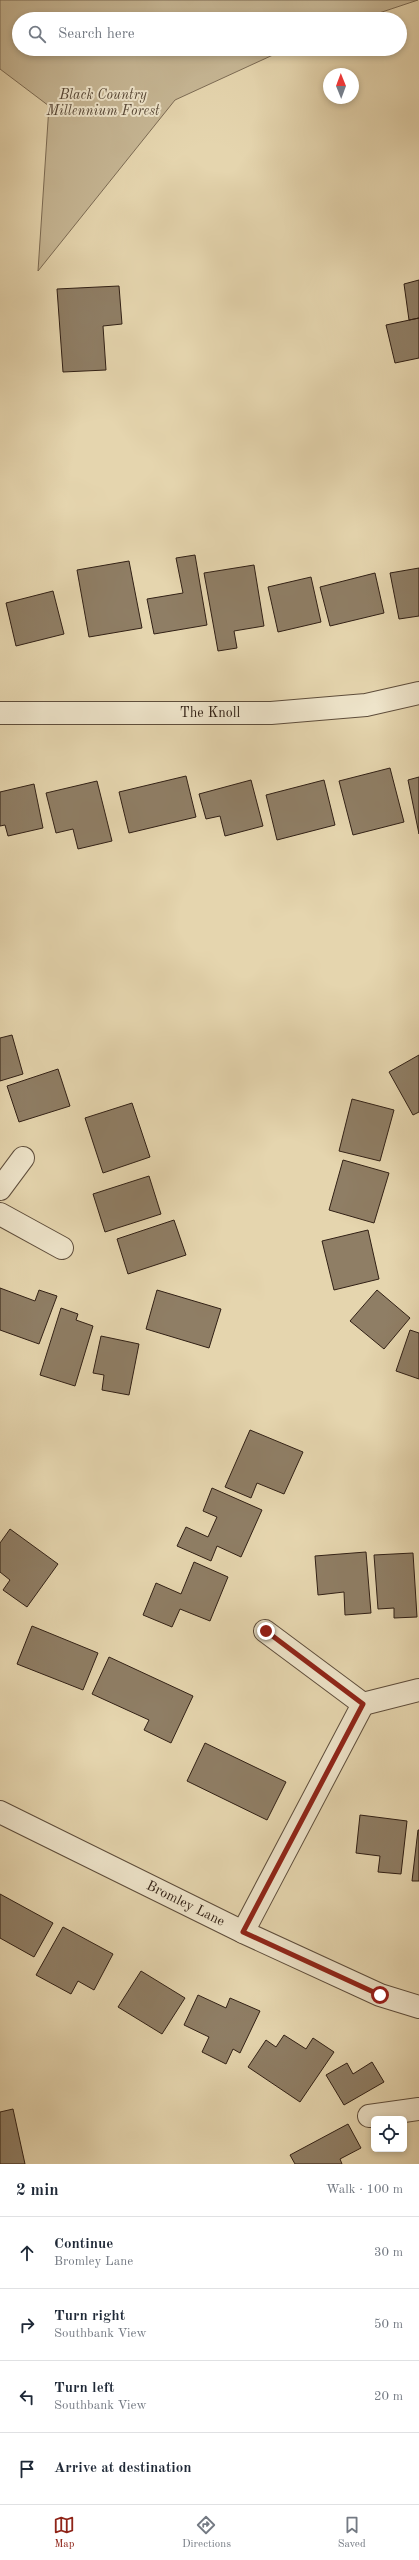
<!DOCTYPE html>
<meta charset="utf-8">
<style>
body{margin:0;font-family:"Old Standard TT",serif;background:#f6f6f7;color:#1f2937}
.controls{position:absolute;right:12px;bottom:12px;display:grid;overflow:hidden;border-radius:6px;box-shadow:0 2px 6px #0003}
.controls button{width:36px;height:36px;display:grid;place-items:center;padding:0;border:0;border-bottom:1px solid #e0e1e3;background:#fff;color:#1f2937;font:20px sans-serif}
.compass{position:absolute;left:323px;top:68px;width:36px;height:36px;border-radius:50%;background:#fff;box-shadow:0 2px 6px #0003;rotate:359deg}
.stop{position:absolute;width:12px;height:12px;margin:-9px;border:3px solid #8f2418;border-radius:50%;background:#fff}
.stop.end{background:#8f2418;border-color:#fff;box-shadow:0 1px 4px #0008}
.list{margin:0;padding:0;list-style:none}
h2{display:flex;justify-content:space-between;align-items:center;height:52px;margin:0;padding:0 16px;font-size:17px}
h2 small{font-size:13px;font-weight:400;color:#747a83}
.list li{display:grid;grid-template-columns:26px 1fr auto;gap:12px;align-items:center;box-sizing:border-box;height:72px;padding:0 16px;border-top:1px solid #e0e1e3}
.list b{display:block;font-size:15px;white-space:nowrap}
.list p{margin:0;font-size:13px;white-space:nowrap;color:#747a83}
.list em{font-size:13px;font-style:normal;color:#747a83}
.icon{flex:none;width:22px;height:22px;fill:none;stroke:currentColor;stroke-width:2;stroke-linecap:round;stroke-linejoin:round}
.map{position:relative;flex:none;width:419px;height:2164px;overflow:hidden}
.search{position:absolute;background:#fff;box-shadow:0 2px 6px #0003;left:12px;right:12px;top:12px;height:44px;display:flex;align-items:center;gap:10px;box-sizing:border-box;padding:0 14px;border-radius:22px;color:#747a83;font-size:15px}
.sheet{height:340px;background:#fff}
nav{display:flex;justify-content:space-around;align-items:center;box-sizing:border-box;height:56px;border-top:1px solid #e0e1e3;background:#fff;font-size:11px;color:#747a83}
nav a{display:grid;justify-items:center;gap:2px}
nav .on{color:#8f2418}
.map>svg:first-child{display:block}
.green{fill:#c6b694;stroke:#7c6b54}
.building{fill:#8f7e65;stroke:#312015}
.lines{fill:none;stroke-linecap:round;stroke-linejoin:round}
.minor-casing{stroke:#5e4d3b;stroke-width:24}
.tertiary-casing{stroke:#5e4d3b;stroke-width:24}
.minor{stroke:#eee4ca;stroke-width:22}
.tertiary{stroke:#eee4ca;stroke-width:22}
.route{stroke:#8f2418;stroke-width:5}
.labels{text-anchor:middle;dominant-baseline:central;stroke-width:4;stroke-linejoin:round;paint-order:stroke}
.park-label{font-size:14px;font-style:italic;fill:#564635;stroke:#eee4ca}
.street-label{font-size:14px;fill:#312015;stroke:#eee4ca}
</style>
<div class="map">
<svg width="419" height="2164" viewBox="0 0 419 2164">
<rect width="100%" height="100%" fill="#e5d5ae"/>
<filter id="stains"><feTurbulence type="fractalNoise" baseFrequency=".005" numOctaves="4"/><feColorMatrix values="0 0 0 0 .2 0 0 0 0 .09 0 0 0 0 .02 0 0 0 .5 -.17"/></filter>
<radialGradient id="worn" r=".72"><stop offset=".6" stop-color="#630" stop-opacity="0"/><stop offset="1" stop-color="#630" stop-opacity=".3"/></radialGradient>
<path class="green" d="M0,0H418L361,19H19V49H286L175,100L38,271L49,106L0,69Z"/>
<path class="building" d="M419,280V318L409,320L404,284Z
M119,286L122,324L103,326L106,370L63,372L57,289Z
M419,318V358L395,363L386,325Z
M195,555L207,625L154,634L147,599L183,593L176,558Z
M129,561L142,628L89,637L77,570Z
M254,565L264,626L234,631L237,648L218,651L204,573Z
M419,568V616L399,619L390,573Z
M375,573L384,613L330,626L320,587Z
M311,577L321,622L278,632L268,587Z
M53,591L64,634L16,646L6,603Z
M390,768L404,822L353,835L339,781Z
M186,776L196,817L129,833L119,792Z
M419,777V834L408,780Z
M251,780L263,826L225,836L220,816L206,819L199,794Z
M324,780L335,825L277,840L266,795Z
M97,781L112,841L78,849L73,829L56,833L46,793Z
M34,784L43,828L8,836L5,825L0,826V792Z
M12,1035L23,1074L0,1081V1038Z
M419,1055V1112L413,1115L389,1072Z
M58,1069L70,1106L19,1122L7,1086Z
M352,1099L394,1110L380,1161L339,1151Z
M132,1103L150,1157L103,1173L85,1118Z
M343,1160L389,1173L374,1223L329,1210Z
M149,1176L161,1214L105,1232L93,1194Z
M174,1220L186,1255L128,1274L117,1239Z
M368,1230L379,1279L334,1290L322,1241Z
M0,1288L35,1301L39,1290L57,1296L39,1344L0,1330Z
M157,1290L221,1309L209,1348L146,1329Z
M377,1290L410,1318L384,1349L350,1321Z
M61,1308L78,1314L76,1320L93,1326L75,1386L40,1375Z
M410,1330L419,1333V1379L396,1371Z
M101,1336L139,1344L129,1395L102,1390L104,1375L93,1373Z
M250,1430L303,1452L284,1494L257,1483L251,1498L225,1487Z
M212,1488L262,1510L241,1557L217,1546L211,1561L177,1546L186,1527L208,1537L217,1517L203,1511Z
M10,1529L58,1564L27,1607L3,1590L10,1580L0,1572V1543Z
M366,1552L371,1613L345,1615L344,1592L318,1595L315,1556Z
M413,1553L417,1617L394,1618V1608L378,1609L374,1555Z
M194,1562L228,1577L210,1621L180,1609L172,1627L143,1615L156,1583L181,1594Z
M32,1626L98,1653L83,1690L17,1664Z
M109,1657L193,1696L171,1743L144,1730L149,1720L92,1694Z
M205,1743L286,1782L267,1820L187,1781Z
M360,1815L407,1821L401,1874L378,1872L380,1856L356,1853Z
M418,1830H419V1881H412Z
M0,1894L53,1923L34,1957L0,1938Z
M63,1927L113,1954L94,1990L78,1981L71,1994L36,1975Z
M141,1971L185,1998L162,2034L118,2007Z
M198,1995L226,2008L230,1998L260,2011L240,2053L233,2049L226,2064L202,2052L209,2037L184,2025Z
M284,2035L306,2049L313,2038L334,2052L300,2102L248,2067L266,2040L276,2047Z
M372,2062L384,2082L344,2105L326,2075L347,2063L353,2074Z
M13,2109L25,2164H0V2112Z
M348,2124L361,2148L340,2159L342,2164H295L290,2155Z"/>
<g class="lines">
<defs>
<g id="minor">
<path id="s1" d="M0,713H271L366,705L419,693"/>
<path d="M0,1189L23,1158"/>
<path d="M0,1214L62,1248"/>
<path d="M363,1704L419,1690"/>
<path d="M243,1932L363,1704L265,1631"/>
<path d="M369,2116L419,2109"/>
</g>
<g id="tertiary">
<path id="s2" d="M0,1812L243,1932L380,1995L419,2007"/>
</g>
</defs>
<use href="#minor" class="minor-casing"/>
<use href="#tertiary" class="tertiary-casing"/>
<use href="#minor" class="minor"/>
<use href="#tertiary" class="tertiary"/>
</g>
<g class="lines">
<path class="route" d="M266,1631L363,1704L243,1932L380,1995"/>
</g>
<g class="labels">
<g class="park-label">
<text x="103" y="95">Black Country<tspan x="103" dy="16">Millennium Forest</tspan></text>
</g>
<g class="street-label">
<text stroke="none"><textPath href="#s1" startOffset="210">The Knoll</textPath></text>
<text stroke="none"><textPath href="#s2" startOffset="207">Bromley Lane</textPath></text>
</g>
</g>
<rect width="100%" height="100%" filter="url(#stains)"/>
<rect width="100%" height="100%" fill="url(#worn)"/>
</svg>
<div class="controls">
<button><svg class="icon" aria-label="locate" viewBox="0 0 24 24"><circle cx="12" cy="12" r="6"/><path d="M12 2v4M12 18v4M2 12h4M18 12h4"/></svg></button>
</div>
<svg class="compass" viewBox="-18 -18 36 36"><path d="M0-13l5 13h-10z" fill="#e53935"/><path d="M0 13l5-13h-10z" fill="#747a83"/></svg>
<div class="stop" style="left:380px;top:1995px"></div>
<div class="stop end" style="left:266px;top:1631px"></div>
<div class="search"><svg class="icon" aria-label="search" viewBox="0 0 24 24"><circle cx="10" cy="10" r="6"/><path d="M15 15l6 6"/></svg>Search here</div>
</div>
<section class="sheet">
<h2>2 min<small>Walk · 100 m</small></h2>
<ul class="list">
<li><svg class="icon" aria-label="ahead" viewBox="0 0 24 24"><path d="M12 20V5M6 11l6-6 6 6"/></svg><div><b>Continue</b><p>Bromley Lane</p></div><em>30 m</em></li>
<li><svg class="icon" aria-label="right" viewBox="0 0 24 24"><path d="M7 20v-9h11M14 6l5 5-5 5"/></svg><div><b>Turn right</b><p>Southbank View</p></div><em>50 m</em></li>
<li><svg class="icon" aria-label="left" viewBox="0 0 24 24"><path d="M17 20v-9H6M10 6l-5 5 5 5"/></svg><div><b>Turn left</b><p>Southbank View</p></div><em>20 m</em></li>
<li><svg class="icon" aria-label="arrive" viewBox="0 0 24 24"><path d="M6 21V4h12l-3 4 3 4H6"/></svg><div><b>Arrive at destination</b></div></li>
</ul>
</section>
<nav>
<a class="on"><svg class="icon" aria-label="map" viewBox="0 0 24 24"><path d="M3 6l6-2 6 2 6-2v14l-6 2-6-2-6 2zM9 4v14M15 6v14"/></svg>Map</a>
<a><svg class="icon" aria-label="directions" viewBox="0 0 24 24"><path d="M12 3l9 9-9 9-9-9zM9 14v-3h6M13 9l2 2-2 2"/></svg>Directions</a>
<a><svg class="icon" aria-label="saved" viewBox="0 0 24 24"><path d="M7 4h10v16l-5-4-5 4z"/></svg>Saved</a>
</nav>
